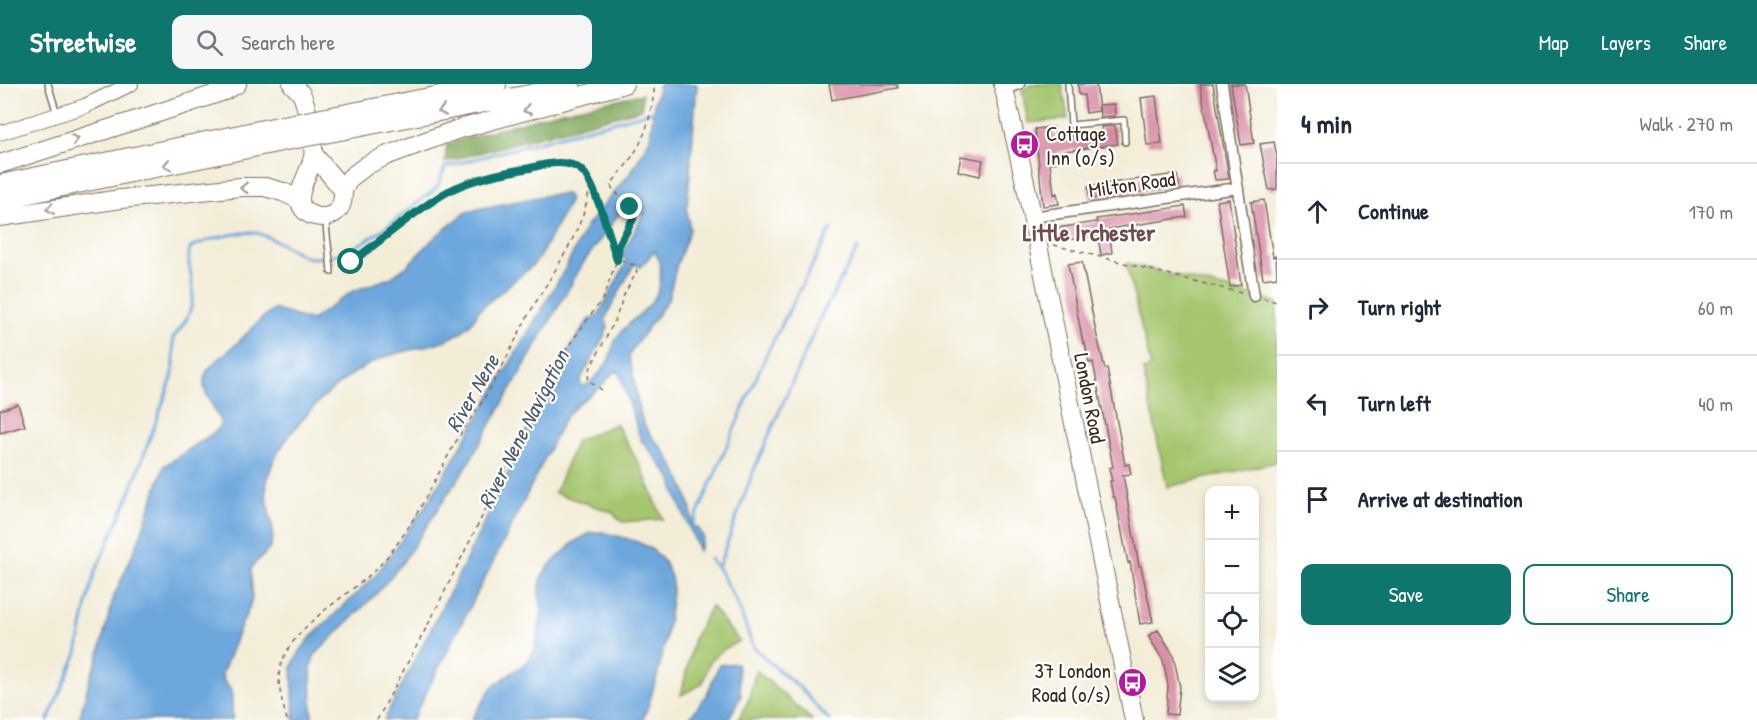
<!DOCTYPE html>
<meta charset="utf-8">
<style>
body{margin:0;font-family:"Patrick Hand",sans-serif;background:#f6f6f7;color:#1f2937}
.controls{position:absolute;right:18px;bottom:18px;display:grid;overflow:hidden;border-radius:12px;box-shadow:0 3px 9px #0003}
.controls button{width:54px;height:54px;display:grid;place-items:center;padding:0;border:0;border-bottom:2px solid #e0e1e3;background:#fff;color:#1f2937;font:30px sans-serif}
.stop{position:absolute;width:18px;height:18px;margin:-14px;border:4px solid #0f766e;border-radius:50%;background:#fff}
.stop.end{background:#0f766e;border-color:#fff;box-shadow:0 2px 6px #0008}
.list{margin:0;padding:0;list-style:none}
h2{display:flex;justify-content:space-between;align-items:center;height:78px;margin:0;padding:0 24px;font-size:26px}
h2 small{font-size:20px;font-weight:400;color:#747a83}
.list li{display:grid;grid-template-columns:39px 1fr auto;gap:18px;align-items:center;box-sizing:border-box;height:96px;padding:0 24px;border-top:2px solid #e0e1e3}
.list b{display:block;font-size:22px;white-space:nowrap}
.list em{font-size:20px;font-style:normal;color:#747a83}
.actions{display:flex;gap:12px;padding:18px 24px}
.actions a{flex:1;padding:14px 0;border:2px solid #0f766e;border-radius:12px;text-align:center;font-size:21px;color:#0f766e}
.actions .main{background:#0f766e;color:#fff}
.icon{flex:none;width:33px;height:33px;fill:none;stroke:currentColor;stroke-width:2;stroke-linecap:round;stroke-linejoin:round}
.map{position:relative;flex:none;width:1277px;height:636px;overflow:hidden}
header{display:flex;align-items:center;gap:36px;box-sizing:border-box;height:84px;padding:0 30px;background:#0f766e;color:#fff}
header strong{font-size:28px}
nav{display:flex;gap:33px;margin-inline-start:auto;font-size:21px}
.search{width:420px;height:54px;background:#f6f6f7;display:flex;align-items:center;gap:15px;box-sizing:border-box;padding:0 21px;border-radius:12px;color:#747a83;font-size:22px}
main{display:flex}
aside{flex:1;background:#fff}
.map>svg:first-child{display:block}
.green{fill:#a5c66e;stroke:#707846;stroke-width:1.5}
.forest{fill:#84ab61;stroke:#606a40;stroke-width:1.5}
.water{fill:#6da7dd;stroke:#54687e;stroke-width:1.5;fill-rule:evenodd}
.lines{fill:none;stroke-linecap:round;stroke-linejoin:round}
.stream{stroke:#6da7dd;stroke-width:3}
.building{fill:#d88ba5}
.lane-casing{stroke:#7b6e5f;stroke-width:8}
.street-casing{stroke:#7b6e5f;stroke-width:13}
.secondary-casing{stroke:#7b6e5f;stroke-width:16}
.highway-casing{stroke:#7b6e5f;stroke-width:20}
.path{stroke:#7b6e5f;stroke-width:1.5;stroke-dasharray:4.5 4.5;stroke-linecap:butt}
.lane{stroke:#fff;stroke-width:5}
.street{stroke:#fff;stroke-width:10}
.secondary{stroke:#fff;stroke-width:14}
.highway{stroke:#fff;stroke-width:18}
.highway-bridge-casing{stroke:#7b6e5f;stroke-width:20;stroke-linecap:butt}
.highway-bridge{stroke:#fff;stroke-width:18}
.oneway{stroke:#a79f9a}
.route{stroke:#0f766e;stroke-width:8}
.labels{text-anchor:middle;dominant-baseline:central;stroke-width:4.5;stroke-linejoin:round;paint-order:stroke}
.poi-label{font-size:21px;fill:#3b2a1e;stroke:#fff;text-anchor:start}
.street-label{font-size:21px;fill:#3b2a1e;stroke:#fff}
.water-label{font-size:22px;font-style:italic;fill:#4f5c6a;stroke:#fff}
.quarter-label{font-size:24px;font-weight:bold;fill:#724c4d;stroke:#fff}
</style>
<header>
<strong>Streetwise</strong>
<div class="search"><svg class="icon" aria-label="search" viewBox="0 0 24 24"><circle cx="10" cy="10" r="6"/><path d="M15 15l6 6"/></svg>Search here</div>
<nav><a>Map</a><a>Layers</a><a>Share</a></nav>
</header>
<main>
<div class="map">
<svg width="1277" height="636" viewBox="0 0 1277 636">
<rect width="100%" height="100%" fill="#fff"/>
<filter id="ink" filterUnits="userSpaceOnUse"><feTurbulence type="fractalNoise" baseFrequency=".0167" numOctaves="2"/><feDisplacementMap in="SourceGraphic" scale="12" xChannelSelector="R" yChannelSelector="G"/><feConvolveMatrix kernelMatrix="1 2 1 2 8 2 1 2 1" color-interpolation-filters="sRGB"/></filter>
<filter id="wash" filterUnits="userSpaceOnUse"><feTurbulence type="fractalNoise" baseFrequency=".008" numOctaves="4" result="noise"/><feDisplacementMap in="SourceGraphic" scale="24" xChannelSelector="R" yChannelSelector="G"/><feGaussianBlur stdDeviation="1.35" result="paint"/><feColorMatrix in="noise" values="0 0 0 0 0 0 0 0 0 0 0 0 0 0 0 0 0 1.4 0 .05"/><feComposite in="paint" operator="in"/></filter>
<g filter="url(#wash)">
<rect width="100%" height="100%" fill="#f3edd8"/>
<path class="green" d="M1032,0H1062L1068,35L1028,39L1022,6Z
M1126,179L1277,218V378L1167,403L1143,286L1151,283Z
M616,340L641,383L663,435L622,438L612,428L555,409L576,357Z
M711,522L739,557L724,565L710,577L702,600L681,611L694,554Z
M756,586L812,636H738L749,615Z"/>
<path class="forest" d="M642,10V25L445,78L447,60L554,29Z"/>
<path class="water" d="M659,0H697L687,126L690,146L677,180L668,216L634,263L629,272L630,279C637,299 635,323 645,342C650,352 658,359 665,368C680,390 691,415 693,441L700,446L703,454L699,467L675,409L672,395L641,356L620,291L617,287C610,290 608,296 603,300C590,313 573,321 563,337L509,447L412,636H384L460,488L553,296L571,262L589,235L598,232L627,177L621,173L643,131L642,120L636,116L618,131L584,178L468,380L402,479L377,509L314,572L311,584L312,636H294L292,582L301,566L311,553L376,491L429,417L564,187L587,141L631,88L640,73L650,54L654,20ZM654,167C661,177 661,186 660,198C656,226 629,233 616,255C613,261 612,267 610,273C606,282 592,300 582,303L580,297C589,278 600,263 608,243L605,235L634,180L641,183Z
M567,110L570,116L539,174L532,182L479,226C464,262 416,262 385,273C356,284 328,307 308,329C288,352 261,384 267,417C269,431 276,447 271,461C268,472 254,475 251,486C250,495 253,504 252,513C251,524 243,536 239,547C233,561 229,575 222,589L223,596L232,606V636H79L89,597L98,574L113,514L139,456L164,382L216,347L221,340C217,327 203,311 204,298C204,295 205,292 206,289C212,278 225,271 233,263C247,251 258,235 274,225C287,229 298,234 312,236L353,207L390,194L407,182L436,152L468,127L549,111Z
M602,448C621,453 646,457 660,473C664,477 669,487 671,493C674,502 671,515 670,525C665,563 657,599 643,636H471L492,603L528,577L535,564L542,528L539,509L542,492L549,482L574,458L590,449Z
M737,579L741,612L728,636H688L707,610L719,581Z"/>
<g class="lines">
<path class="stream" d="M693,441L766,271L831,145
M710,475L718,484L737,519L753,562L768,577L800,604L829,636
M718,484L753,388L820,234L858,164
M48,636L77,569L87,519L95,488L128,414L172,294L174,280L173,254C189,235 195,223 192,197C190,185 187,176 190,164C205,156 241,146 257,149C268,152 278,158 287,163C298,168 304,175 316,174C361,171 397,133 432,108L438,102L445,83L654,27"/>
</g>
<g id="blocks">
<path class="building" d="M829,0H897L898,4L832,16Z
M1078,0H1096L1099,27L1086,29L1084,11H1079Z
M1200,0H1213L1229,95L1215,96L1213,86L1216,87Z
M1231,0H1245L1254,59L1241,61Z
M1156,12L1162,60L1147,61L1141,14Z
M1114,20L1115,32L1100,33L1099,21Z
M1115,42L1118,60L1057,68L1058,78L1050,79L1054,110L1057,109L1059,120L1043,122L1035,45L1054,43L1055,54L1102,48L1101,43Z
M1274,58L1277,72V105L1269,106L1260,60Z
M961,72L983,76L980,92L958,87Z
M1177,90L1179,102L1090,115L1088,102Z
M1229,115L1241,201L1230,203L1217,117Z
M1264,116L1273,173L1276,172L1277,193L1263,195L1251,118Z
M1185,122L1187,133L1109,145L1112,169L1101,171L1098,152L1059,157L1057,144L1097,138L1096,135Z
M1082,178L1096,248L1105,285L1107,284L1125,381L1129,380L1131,390L1123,391L1139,482H1141L1153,538L1140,540L1130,478L1128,479L1115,413H1113L1110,397H1112L1109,384L1113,383L1093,278L1089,279L1085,259H1083L1068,180Z
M18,320L25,342L0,349V326Z
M1158,546L1173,570L1180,603L1177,631L1166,630L1168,601L1163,576L1148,552Z"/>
</g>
</g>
<g filter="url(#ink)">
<use href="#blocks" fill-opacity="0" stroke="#7b6e5f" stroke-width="1.5"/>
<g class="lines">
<defs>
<path id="lane" d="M48,0L57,30
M1068,0L1071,41L1124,36L1125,58
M326,135C326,153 330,170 331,188"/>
<path id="street" d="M1222,0L1254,212
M1005,6L1019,0
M1032,133L1238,104"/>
<path id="secondary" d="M0,49L85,22L131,0"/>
<path id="highway" d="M292,0C296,4 302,9 303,14C307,23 315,65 313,73C310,88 299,102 300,117C302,133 326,138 337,127C343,121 343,114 343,106L314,71
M1003,0L1028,112L1134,636
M332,32L497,0
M335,48L571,2
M0,80L186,20L224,7L237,0
M0,100L283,41
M343,106L350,94L367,81L388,71L456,46L624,0
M0,116L286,57
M0,133L121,115L241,103H265L283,108L300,116"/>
</defs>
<use href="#lane" class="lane-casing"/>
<use href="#street" class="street-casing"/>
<use href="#secondary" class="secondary-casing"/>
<use href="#highway" class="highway-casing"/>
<path class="path" d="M1054,161L1241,209
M340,183C379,165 409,130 446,109C471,95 502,89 530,84C555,78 575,73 590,99L617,175
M1263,214L1277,218
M602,306L588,296L589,287L615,236L624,211L637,187L634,181L619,175
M287,636C282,617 275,596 282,578C297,537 350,512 379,482C416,442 437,388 465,342C489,311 505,277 522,243C544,199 586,149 590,99
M377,636L431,535L538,320L543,303L570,260L603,214L617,176L619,161L633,135L634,128L612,104L611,100C642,63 649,48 655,0"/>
<use href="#lane" class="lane"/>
<use href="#street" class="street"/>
<use href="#secondary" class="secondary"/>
<use href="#highway" class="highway"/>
<defs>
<path id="highway-bridge" d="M283,41L332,32
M286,57L335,48"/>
</defs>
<use href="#highway-bridge" class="highway-bridge-casing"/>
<use href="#highway-bridge" class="highway-bridge"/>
</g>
<defs><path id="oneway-chevron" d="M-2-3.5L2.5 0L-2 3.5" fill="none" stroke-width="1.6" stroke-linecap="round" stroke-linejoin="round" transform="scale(1.5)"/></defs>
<g class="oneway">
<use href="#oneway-chevron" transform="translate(527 26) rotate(164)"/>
<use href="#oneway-chevron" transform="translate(442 27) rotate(169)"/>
<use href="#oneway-chevron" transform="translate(75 55) rotate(-17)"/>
<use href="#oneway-chevron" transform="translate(167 81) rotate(169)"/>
<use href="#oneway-chevron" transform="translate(244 104) rotate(177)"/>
<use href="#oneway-chevron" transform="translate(50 125) rotate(172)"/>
</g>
</g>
<g class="lines" filter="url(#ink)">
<path class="route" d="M351,178C383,156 412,128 447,108C471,95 502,89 530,84C546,80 568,74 582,87C595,98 611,157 617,176L619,161L633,135L634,128L630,123"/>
</g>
<defs>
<symbol id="bus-disc" viewBox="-11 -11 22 22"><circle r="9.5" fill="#b5179e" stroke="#fff"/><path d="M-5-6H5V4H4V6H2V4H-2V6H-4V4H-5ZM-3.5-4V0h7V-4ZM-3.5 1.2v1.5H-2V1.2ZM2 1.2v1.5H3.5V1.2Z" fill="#fff"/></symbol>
</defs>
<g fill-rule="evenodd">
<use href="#bus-disc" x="1008" y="44" width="33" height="33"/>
<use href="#bus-disc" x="1116" y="582" width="33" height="33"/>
</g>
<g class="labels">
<g class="poi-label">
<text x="1046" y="49">Cottage<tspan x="1046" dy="24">Inn (o/s)</tspan></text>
<text x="1111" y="586" text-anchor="end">37 London<tspan x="1111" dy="24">Road (o/s)</tspan></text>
</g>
<g class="street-label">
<text transform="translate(1132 100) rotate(-8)">Milton Road</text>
<text transform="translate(1090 314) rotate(79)">London Road</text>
</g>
<g class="water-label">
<text transform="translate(472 309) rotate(-60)">River Nene</text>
<text transform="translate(523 345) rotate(-63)">River Nene Navigation</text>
</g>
<g class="quarter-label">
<text x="1089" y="148">Little Irchester</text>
</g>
</g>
</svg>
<div class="controls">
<button>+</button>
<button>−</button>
<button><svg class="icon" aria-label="locate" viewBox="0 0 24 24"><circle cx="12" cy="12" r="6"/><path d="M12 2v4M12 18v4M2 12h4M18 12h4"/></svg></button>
<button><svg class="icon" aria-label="layers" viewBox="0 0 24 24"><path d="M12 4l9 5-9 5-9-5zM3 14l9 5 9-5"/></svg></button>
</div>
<div class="stop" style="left:351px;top:178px"></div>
<div class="stop end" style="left:630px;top:123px"></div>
</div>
<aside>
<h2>4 min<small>Walk · 270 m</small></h2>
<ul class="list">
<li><svg class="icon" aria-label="ahead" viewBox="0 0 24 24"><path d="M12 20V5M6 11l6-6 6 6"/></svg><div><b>Continue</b></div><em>170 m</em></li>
<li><svg class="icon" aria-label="right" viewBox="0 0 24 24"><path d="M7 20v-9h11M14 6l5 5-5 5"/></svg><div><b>Turn right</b></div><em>60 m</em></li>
<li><svg class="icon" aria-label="left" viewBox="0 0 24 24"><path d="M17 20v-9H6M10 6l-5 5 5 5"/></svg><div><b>Turn left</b></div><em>40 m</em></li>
<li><svg class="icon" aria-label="arrive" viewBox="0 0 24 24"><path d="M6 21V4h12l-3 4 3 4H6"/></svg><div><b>Arrive at destination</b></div></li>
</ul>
<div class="actions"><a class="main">Save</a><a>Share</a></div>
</aside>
</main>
